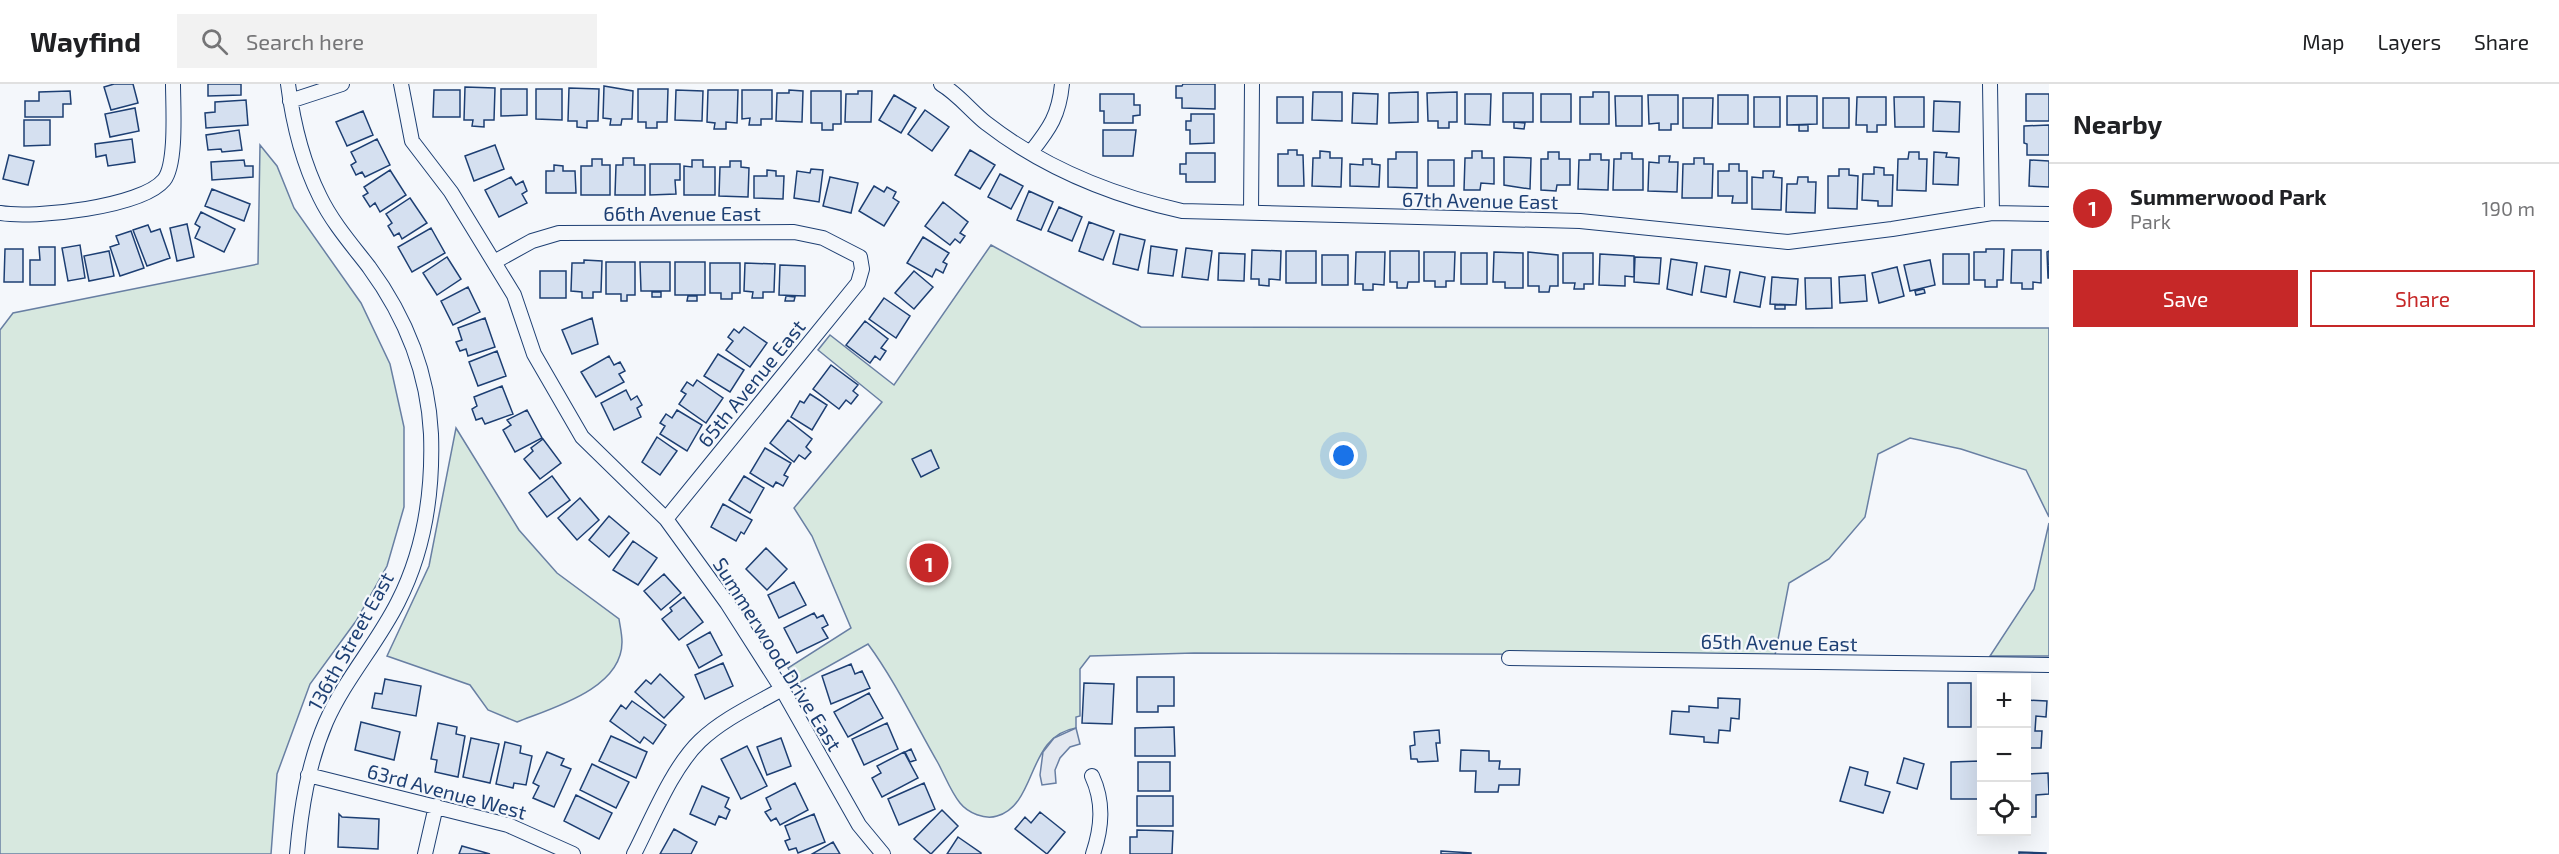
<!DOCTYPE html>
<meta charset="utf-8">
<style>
body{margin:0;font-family:"Exo 2",sans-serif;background:#f2f2f2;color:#202124}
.controls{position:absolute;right:18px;bottom:18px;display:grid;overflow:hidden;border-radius:0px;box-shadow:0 6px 24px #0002}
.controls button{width:54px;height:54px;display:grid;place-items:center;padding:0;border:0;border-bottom:2px solid #e0e0e0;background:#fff;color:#202124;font:30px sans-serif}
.you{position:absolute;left:1344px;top:372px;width:21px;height:21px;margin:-15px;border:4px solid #fff;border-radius:50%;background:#1a73e8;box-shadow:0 0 0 9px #1a73e833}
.badge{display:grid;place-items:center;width:39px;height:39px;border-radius:50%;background:#c62828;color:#fff;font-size:20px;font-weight:700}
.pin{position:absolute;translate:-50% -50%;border:3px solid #fff;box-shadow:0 2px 6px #0006}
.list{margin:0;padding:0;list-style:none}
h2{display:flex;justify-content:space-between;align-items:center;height:78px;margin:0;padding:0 24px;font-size:26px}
h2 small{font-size:20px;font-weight:400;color:#757577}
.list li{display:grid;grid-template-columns:39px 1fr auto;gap:18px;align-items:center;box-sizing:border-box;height:90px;padding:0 24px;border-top:2px solid #e0e0e0}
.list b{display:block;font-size:22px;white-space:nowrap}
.list p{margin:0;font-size:20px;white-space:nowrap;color:#757577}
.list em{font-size:20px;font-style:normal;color:#757577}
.actions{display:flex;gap:12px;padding:18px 24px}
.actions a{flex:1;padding:14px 0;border:2px solid #c62828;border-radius:0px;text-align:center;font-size:21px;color:#c62828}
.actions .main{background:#c62828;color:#fff}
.icon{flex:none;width:33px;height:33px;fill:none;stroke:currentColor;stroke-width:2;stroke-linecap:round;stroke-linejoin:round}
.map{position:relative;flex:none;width:2049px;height:770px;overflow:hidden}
header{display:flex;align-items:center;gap:36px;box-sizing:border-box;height:84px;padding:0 30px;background:#fff;border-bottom:2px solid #e0e0e0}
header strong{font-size:28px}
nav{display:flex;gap:33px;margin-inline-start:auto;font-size:21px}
.search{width:420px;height:54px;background:#f2f2f2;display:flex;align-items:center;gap:15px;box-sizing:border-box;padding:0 21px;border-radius:0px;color:#757577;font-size:22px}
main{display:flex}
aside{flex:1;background:#fff}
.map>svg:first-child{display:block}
.green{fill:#d7e8df;stroke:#687fa3;stroke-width:1.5}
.parking{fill:#e3e8f0;stroke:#687fa3;stroke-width:1.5}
.building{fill:#d5e0f0;stroke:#1d3f73;stroke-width:1.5}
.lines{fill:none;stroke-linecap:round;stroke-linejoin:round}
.street-casing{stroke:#1d3f73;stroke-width:16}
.street{stroke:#f4f7fb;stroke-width:14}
.labels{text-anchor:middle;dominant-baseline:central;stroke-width:4.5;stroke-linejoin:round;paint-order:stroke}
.street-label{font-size:20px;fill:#1d3f73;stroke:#f4f7fb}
</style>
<header>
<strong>Wayfind</strong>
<div class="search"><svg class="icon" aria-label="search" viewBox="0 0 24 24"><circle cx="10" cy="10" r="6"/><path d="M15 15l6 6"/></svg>Search here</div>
<nav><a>Map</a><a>Layers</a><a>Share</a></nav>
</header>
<main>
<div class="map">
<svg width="2049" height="770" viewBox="0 0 2049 770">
<rect width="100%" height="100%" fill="#f4f7fb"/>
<path class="green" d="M260,61L277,82L294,124L361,219L390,280L404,343V423L387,482L356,537L310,600L277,690L271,770H0V246L13,229L258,180Z
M991,161L1141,243L2049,244V433L2026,386L1961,365L1910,354L1878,370L1865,433L1829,475L1789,499L1775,571L1194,569L1090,572L1080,585V632L1076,633V644C1026,652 1038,720 997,732C985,736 968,729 960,719C951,708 945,692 938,679C915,639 895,597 868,560L797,600L788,584L851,544L812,452L794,424L882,318L818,266L830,251L894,301Z
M456,344L519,446L557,489L619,535C620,542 622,550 622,558C622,605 552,624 517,638L488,626L470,601L387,572L429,482Z
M2049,439V572H1990L2034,505Z"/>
<path class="parking" d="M1076,644L1080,660L1070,663L1060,674L1055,686L1056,699L1042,701L1040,691L1043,668L1054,654Z"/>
<path class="building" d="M114,0H133L138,19L111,26L104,3Z
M208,0H241V11L208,12Z
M1183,0H1215V25L1182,24V14H1176V2H1182Z
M604,2L633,7L632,35H622L621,41H610L611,35L603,34Z
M465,3L495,4L494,36H484V43L472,42L473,36H464Z
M569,4L599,5L598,37H587V44L577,43V37H568Z
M501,5H527V31L501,32Z
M536,5H562V36L536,35Z
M638,5H668L667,38H657V44H646V38H638Z
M434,6H460V33H433Z
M676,6L703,7L702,37L675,36Z
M708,6H738L737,39L726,38V45H714L715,39L707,38Z
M742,6H772V35H761V41H749L750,34L742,35Z
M789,6L803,7L802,38L776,37L777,9H789Z
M70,7L71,20H63V33H25V17H39V8Z
M811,7H841V40H833V46H822V39H811Z
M858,7H872L871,38H845L846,10H858Z
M1313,8H1342V37L1312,36Z
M1418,8V38L1389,39V9Z
M1457,8V38H1449V44H1438V37H1428L1427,9Z
M1593,8H1609V40H1580V13H1593Z
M1353,9L1378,10L1377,40L1352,39Z
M1503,9H1533V38H1503Z
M1100,10H1134V21H1140V31L1133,32V39H1104V27H1100Z
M1465,10H1491L1490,41L1465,40Z
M1541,10H1571V38H1541Z
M2026,10H2049V37H2026Z
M894,11L916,24L901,49L879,36Z
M1648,11H1678V40H1671V46H1659V39L1649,40Z
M1718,11H1748V40H1718Z
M1615,12H1642V42H1616Z
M1787,12H1817V40L1787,41Z
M1277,13H1303V39H1277Z
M1754,13H1780V43H1754Z
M1857,13H1886V41H1877V48H1867V41H1856Z
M1894,13H1924V43H1895Z
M1683,14H1713L1712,44H1683Z
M1823,14H1849V44H1823Z
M246,16L248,41L206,44L205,29L215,28V18Z
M1934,17L1960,18L1959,48L1933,47Z
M135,24L139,47L110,53L105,30Z
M925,26L949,43L932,67L908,50Z
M363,27L373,51L347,62L336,38Z
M1191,30H1214V59L1190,60V46H1186V37H1191Z
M24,36H50V61L24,62Z
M1514,38L1525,39L1524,45L1514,44Z
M1799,41H1808V47H1799Z
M2049,41V71H2027V60L2024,59V42Z
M239,46L242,66L222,68L221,65L208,66L206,51Z
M1103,46H1136L1133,72H1103Z
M132,55L135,78L108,82L106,71L96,73L95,60Z
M377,55L390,81L365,93L362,88L356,91L351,81L356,78L351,68Z
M495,61L504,85L474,97L465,72Z
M970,66L995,81L980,105L955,91Z
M1288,66H1297V71H1303L1304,102H1278V70H1288Z
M1320,67L1330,68V74H1342L1341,103L1312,102L1313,74H1320Z
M1472,67H1482V74H1494V100L1481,99L1480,106H1464L1465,74H1472Z
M1396,68H1417V104L1388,103V75H1396Z
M1548,68H1559V75H1570V101H1557L1556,107L1541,106V75H1548Z
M1909,68H1919V75H1927L1926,107L1897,106L1898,75H1908Z
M1934,68L1947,69L1946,73L1959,74L1958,101L1933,100Z
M1186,69H1215V98H1186V90H1180V80H1186Z
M1621,69H1632V75H1643V106H1613L1614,75H1621Z
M1590,70H1601V76H1609L1608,106L1578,105L1579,76H1590Z
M9,71L34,77L28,101L3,95Z
M1659,72H1670L1669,78H1678L1677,108L1648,107L1649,78L1659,79Z
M1504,73L1531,74L1530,105L1504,101Z
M623,74H634V81H645V111H615L616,81H623Z
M1694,74H1704V80H1713L1712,114H1682L1683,80H1694Z
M592,75H602V81H610V111H581V82H592Z
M1363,75H1372V80L1380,81L1379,103L1350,102V80L1363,81Z
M244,76L245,82H253V93L212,96L211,78Z
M692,76H703V83H715V111H684V82L692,83Z
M1428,76H1454V102H1428Z
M2030,76L2049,77V103L2029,102Z
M730,77H741V83L749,84L748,113L719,112L720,83H730Z
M650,80H680V96H675L676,110L650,111Z
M1729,80H1739V87H1747V119H1732L1733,112H1718V87H1729Z
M554,81L563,82V87H575L576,109H546V87H554Z
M1874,83L1884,84V91H1893L1892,122H1878V117L1862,116L1863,90H1874Z
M811,85L823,86L819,118L794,114L797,87L810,89Z
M1839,85H1849V91L1858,92L1857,125L1828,124V92H1839Z
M390,86L406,111L380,128L375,119L370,123L363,112L368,109L364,103Z
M767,86L776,87V92H784L783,115L754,114V92H767Z
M1763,87H1774L1773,93L1782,94L1781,126L1752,125V93L1763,94Z
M1000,90L1023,102L1011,125L988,113Z
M511,93L516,101L523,97L527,107L522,110L527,119L499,133L485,106Z
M830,93L858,99L851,129L823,122Z
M1798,93H1808V98H1816L1815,129L1786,128L1787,100H1797Z
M874,102L884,108L887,103L896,108L893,114L899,118L884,142L859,127Z
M212,105L250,120L244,137L205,122Z
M1029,107L1053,118L1041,146L1017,136Z
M410,114L427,139L402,155L399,149L394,152L388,142L392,139L386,130Z
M943,118L968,138L960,149L965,152L960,159L955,155L950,161L925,142Z
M1059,123L1082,133L1072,157L1048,147Z
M201,128L235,145L224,168L195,154L200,143L195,140Z
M1089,138L1114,147L1103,176L1079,167Z
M187,140L194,173L177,177L170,144Z
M148,141L151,148L160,145L170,174L147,182L133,146Z
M431,144L445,169L412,188L398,163Z
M131,147L144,184L120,192L110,163L119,160L116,152Z
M1120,150L1145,156L1138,186L1113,180Z
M923,153L949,169L943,178L947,180L943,189L936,185L932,193L907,179Z
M80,161L85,194L68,197L62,164Z
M1151,162L1177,166L1173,192L1148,189Z
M39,163H55V201H30V176H40Z
M1186,164L1212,167L1208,196L1182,193Z
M5,165H23V198H4Z
M1986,165H2004L2003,196H1997V203H1985V196H1974V168H1986Z
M1252,166L1281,167L1280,196L1269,195V202L1259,201V195H1251Z
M2012,166H2041V199L2033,198V205H2022V199H2011Z
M109,167L114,192L89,197L84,172Z
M1286,167H1316V199H1286Z
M1390,167H1419V198H1408L1407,204H1397V198H1390Z
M2049,167V194H2048L2047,168Z
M1356,168H1385L1384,201L1373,200V206H1363V200H1355Z
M1424,168H1455L1454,197H1446V203H1435V197H1424Z
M1494,168L1523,169V204H1505V198H1493Z
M1528,168L1558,171V202H1550L1549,208H1539V202H1528Z
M1219,169L1245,170L1244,197L1218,196Z
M1461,169H1487V200H1461Z
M1563,169H1593V200H1584V205H1574L1575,199H1563Z
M1600,170L1634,172V193L1625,192V202L1599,201Z
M1943,170H1969V200H1943Z
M1322,171H1348V201H1322Z
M447,173L461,195L437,211L423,189Z
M1635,173L1661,174L1659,200L1634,198Z
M1671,175L1697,179L1692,211L1667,205Z
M584,176L602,177L601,208H593V214H582V208L571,207L572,179H584Z
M1930,176L1935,201L1910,207L1904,181Z
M606,178H635V211H627V217H621V210H606Z
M640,178H670V207H641Z
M675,178H705V211H675Z
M710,179H740V209H732V215H721V209H710Z
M745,179L775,180L774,208H763V214H752L753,208L744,207Z
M780,181L805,182V212L779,211Z
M1705,182L1730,186L1726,213L1701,208Z
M1897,183L1904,212L1879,219L1872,189Z
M540,187H566V214H540Z
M914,187L933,203L914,225L895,209Z
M1740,188L1765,193L1760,223L1734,218Z
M1865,191L1867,217L1840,219L1839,193Z
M1772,193L1798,195L1796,221L1770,220Z
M1805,194H1831L1832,224L1806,225Z
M468,203L480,228L453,241L441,217Z
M1924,205L1925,209L1916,211L1915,207Z
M652,208H661V213H652Z
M688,212H697V217H687Z
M786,212L795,213L794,217H785Z
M884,214L910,232L896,254L869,235Z
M1775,221H1785V225H1775Z
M485,234L495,263L468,272L466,265L460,267L456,258L462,256L458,244Z
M592,234L598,260L572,270L562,246Z
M865,237L888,255L881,264L886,267L880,276L875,272L870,279L846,261Z
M744,243L767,259L750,283L726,266L733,257L728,253L734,245L739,249Z
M497,267L506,292L478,302L469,278Z
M718,270L744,286L730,308L704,292Z
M609,272L614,281L620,278L625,287L619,290L624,298L596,313L581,288Z
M831,281L858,301L853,307L858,311L851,320L846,316L839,325L813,305Z
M697,296L723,314L706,339L679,320L686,310L681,307L687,298L693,302Z
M502,302L513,330L485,340L482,334L476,336L472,325L477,322L474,313Z
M626,306L631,316L637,312L642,321L637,324L641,333L614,346L601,319Z
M810,310L827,321L812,346L791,333L800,317L804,319Z
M527,326L542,354L515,368L503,346L511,341L507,336Z
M677,326L702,341L687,367L660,350L665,342L660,339L666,330L672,334Z
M788,336L812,355L806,363L811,368L805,375L799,371L794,378L770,359Z
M657,353L677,367L660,391L642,378Z
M543,355L561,379L540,395L524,375L533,367L531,364Z
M765,364L791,379L784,391L788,393L783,402L776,398L773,403L750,389Z
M931,366L939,384L921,393L912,375Z
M552,392L570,416L547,433L529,409Z
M744,392L764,404L750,429L729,416Z
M580,414L599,436L577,456L558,434Z
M723,420L752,436L744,450L741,448L736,457L711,443Z
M609,432L629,449L609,473L589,456Z
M633,457L657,474L638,501L613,486Z
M766,464L787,485L767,506L746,485Z
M664,490L681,509L661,526L644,507Z
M794,498L806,521L779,534L768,511Z
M684,513L703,538L679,556L662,535L672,527L670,524Z
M814,529L817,534L823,531L828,541L822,544L828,554L797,569L784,544Z
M710,548L722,571L699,584L687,561Z
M723,579L733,602L705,615L695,591Z
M851,580L855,590L862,587L870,604L831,620L822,592Z
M660,590L684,613L664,634L635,608L646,596L651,600Z
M1137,593H1174V622H1158V628H1137Z
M385,595L421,602L416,632L372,624L375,609L382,610Z
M1084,599L1114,600L1112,640L1082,639Z
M1948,599H1971V643H1948Z
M869,609L883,634L848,653L834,628Z
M1718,614L1740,615L1739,635L1731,634L1730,647L1719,646L1718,659L1704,658V653L1670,650L1672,627L1689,628V622L1718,624Z
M2026,616L2047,617L2046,633L2036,632L2035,647H2042L2041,664H2026Z
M632,617L666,641L653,660L644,653L640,659L610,637L621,621L626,625Z
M361,638L400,648L394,676L355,666Z
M438,639L457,643L456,650L465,652L458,693L435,688L437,676L431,675Z
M887,639L898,665L864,681L852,655Z
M1174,643L1175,672H1135V644Z
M1439,646L1440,659H1436L1438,677L1418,678L1417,675H1411L1410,662L1415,661L1414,648Z
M611,652L647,668L636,694L599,677Z
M471,654L499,660L490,699L463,693Z
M781,654L791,682L767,691L757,663Z
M505,658L521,662L520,669L532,672L526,701L514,699L513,704L496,700Z
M747,662L767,702L741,715L721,675Z
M911,665L916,676L910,678L905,668Z
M1461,666L1489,667V677H1500L1499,685H1520L1519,701H1499L1498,708H1475L1476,687H1460Z
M547,668L564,675L561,681L571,685L554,723L533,714L539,702L533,699Z
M904,668L918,694L882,713L872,694L881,689L877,682Z
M1904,674L1924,680L1917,705L1897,699Z
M1980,677L1982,715H1951V678Z
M1138,678H1170V707H1138Z
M592,680L629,698L616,724L580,706Z
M1850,683L1868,688L1865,701L1890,708L1883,729L1840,717Z
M2048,689L2049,710L2036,711V733H2026V690Z
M795,699L808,726L780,741L776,734L771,737L765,728L771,725L766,714Z
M924,699L935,725L899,741L888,715Z
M702,702L729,714L725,723L730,726L726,735L719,732L715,741L690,730Z
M576,711L612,729L599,755L564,737Z
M1137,712H1173V742H1137Z
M942,726L958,742L931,770L914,755Z
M1040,728L1065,748L1047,770L1015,745L1025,733L1031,739Z
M339,730L342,733L379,735L378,765L338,763Z
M814,730L825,758L798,769L796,764L789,766L785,757L790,755L785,742Z
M674,745L697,758L691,770H660Z
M1137,746L1173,747L1172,770H1130V753H1137Z
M958,753L981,769V770H947Z
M833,758L840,770H812Z
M462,762L490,770H459Z
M1441,767L1471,769V770H1441Z
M2019,768L2046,769V770H2019Z"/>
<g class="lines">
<defs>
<path id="street" d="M288,0C293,39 302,77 320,113C332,138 352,161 369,183C405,232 428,289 431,350C433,407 424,467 398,518C377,560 345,595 326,638C308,680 301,725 297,770
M401,0L412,57L451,108L514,211L534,270L582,353L666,435L727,519L782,605L859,741L883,770
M941,0C958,10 971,27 986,39C1044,84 1111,111 1182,127L1580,137L1788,158L1892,145L1992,129L2049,130
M1990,0L1992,129
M290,17L342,0
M1031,68C1050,44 1059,31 1062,0
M0,129C34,135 142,123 164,96C177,80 173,21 173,0
M1251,129L1252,0
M494,178L532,157L559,149L794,148L823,154L860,173L862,185L858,199L666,435
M1509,574L2049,581
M308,691L508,741L573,770
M1092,692C1104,718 1102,743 1093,770
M425,770L436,722
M634,770C652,735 672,684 700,657C723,635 754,621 782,605"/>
</defs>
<use href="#street" class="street-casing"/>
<use href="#street" class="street"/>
</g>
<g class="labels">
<g class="street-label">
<text transform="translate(1480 116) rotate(1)">67th Avenue East</text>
<text x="682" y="129">66th Avenue East</text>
<text transform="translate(751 299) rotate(-51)">65th Avenue East</text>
<text transform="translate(350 557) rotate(-61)">136th Street East</text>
<text transform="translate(1779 558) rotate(1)">65th Avenue East</text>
<text transform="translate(778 570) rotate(58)">Summerwood Drive East</text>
<text transform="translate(447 707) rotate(15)">63rd Avenue West</text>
</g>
</g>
</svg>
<div class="controls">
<button>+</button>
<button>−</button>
<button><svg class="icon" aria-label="locate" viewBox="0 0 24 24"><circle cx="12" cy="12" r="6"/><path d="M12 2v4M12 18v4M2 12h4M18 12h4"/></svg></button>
</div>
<div class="you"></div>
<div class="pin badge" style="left:929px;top:479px">1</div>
</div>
<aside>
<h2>Nearby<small></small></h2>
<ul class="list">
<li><span class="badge">1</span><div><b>Summerwood Park</b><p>Park</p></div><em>190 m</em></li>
</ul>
<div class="actions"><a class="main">Save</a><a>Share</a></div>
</aside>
</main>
